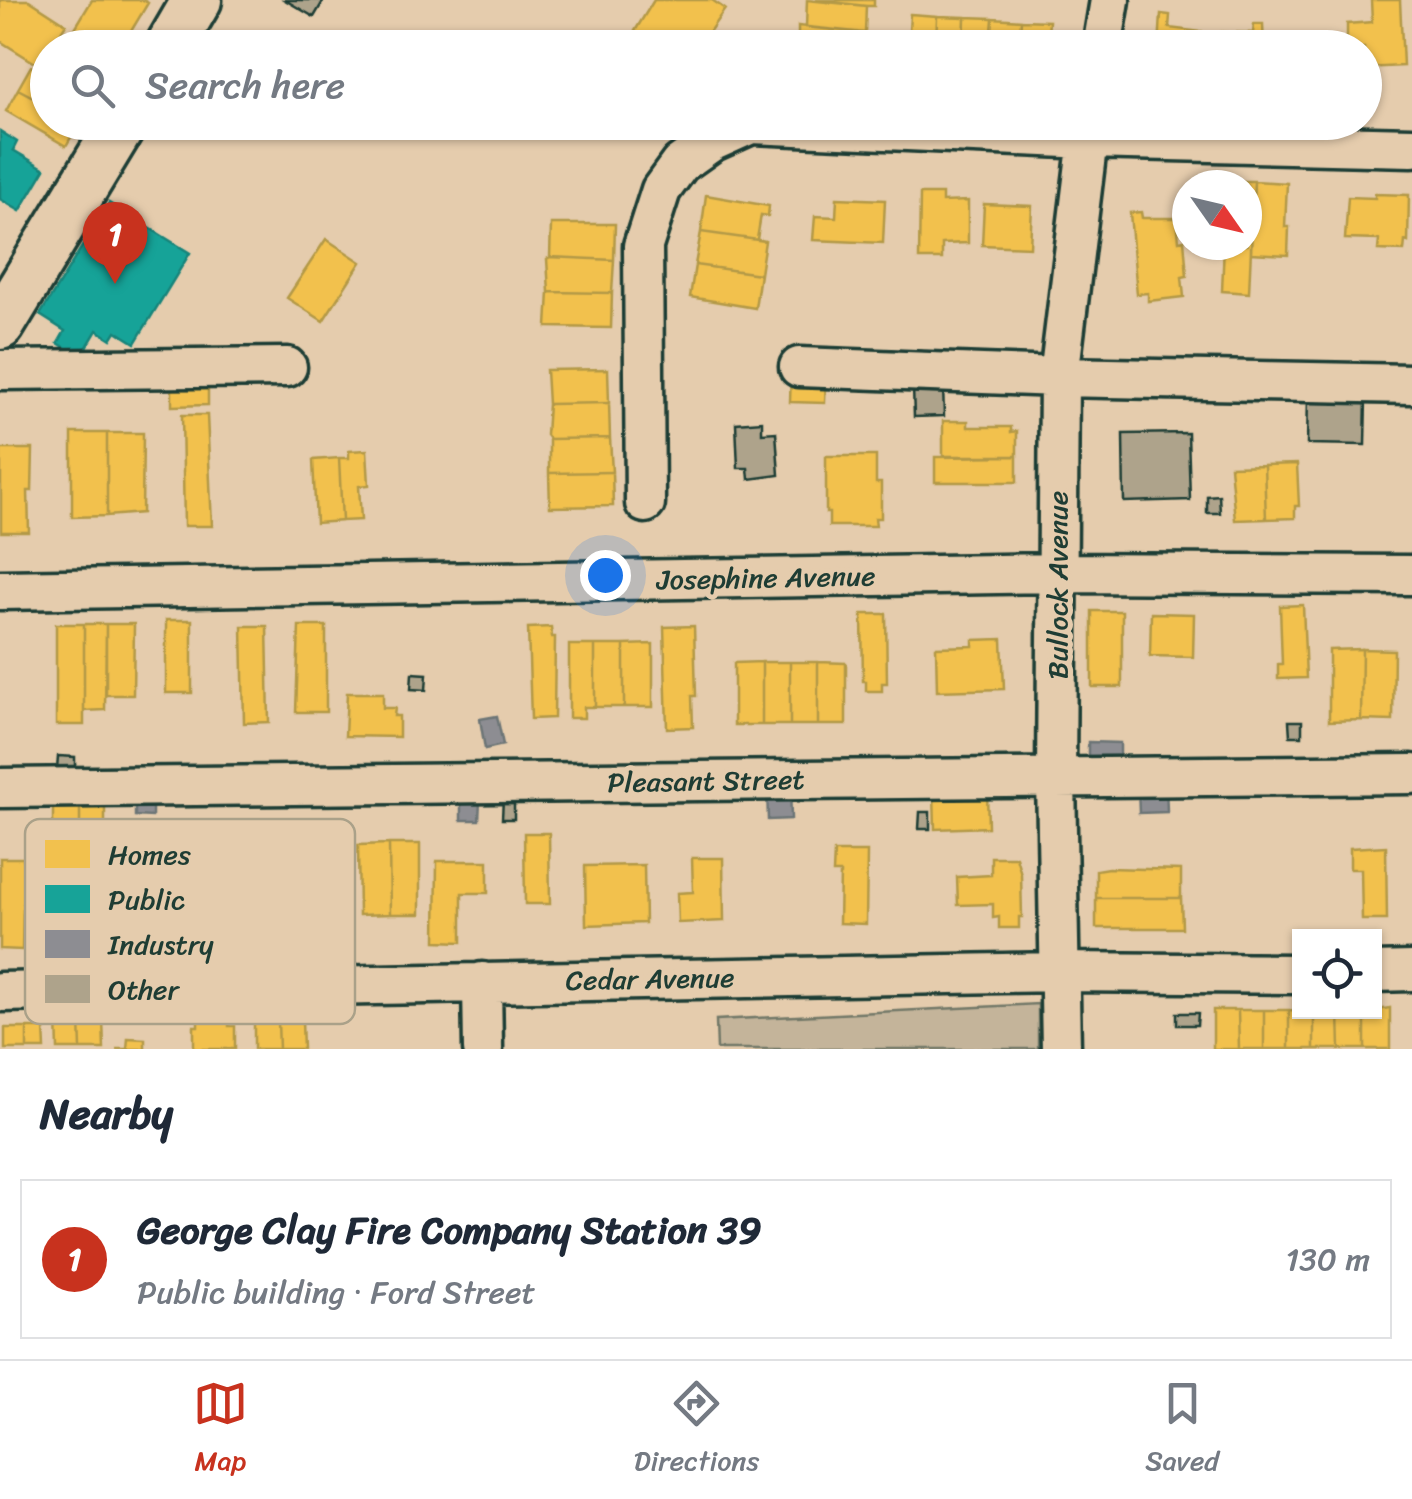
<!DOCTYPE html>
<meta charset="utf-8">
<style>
body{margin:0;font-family:Sriracha,sans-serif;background:#f6f6f7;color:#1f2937}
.controls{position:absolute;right:30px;bottom:30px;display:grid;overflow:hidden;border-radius:0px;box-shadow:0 2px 8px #0004}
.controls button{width:90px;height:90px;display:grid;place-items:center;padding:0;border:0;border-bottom:2px solid #e0e1e3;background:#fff;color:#1f2937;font:50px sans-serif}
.compass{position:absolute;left:1172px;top:170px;width:90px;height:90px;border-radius:50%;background:#fff;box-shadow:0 2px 8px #0004;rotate:124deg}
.you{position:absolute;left:605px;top:575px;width:35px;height:35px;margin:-25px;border:8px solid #fff;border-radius:50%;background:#1a73e8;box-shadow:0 0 0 15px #1a73e833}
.badge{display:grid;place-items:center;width:65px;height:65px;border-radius:50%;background:#c8321e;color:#fff;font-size:32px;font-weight:700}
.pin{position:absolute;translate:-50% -82px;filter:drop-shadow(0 2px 5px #0008)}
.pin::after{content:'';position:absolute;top:52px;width:35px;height:30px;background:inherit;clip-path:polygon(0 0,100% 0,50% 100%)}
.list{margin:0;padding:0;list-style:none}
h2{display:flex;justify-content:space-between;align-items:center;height:130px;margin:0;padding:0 40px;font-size:42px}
h2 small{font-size:32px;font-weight:400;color:#747a83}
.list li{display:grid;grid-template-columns:65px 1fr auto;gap:30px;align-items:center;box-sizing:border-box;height:160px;margin:0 20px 20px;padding:0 20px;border:2px solid #e0e1e3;border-radius:0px}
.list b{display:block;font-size:38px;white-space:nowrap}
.list p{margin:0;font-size:32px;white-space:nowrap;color:#747a83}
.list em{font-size:32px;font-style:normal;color:#747a83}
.icon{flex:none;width:55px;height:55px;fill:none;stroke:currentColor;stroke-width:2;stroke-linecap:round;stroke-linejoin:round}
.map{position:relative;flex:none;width:1412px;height:1049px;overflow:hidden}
.search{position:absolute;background:#fff;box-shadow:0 2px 8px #0004;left:30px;right:30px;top:30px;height:110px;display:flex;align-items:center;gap:25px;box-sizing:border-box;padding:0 35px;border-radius:55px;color:#747a83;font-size:38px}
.sheet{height:310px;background:#fff}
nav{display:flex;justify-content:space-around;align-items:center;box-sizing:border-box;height:140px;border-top:2px solid #e0e1e3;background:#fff;font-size:28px;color:#747a83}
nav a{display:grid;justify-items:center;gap:5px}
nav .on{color:#c8321e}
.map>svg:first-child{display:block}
.green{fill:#c4b49a;stroke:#727867;stroke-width:2.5}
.homes{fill:#f2c14e;stroke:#b39946;stroke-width:2.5}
.public{fill:#17a398;stroke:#19847a;stroke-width:2.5}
.industry{fill:#8d8d92;stroke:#6c7576;stroke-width:2.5}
.building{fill:#aea38b;stroke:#1f3d34;stroke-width:2.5}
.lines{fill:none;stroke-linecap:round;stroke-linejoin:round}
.minor-casing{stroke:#1f3d34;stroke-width:45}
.major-casing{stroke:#1f3d34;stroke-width:55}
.minor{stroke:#e5ccad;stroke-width:38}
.major{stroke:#e5ccad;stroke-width:48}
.labels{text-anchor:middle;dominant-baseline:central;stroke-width:10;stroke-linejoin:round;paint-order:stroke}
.street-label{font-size:28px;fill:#1f3d34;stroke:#e5ccad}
.key{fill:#e5ccad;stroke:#aaa189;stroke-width:2.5}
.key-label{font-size:28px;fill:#1f3d34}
</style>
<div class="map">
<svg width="1412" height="1049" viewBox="0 0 1412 1049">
<rect width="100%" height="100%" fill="#e5ccad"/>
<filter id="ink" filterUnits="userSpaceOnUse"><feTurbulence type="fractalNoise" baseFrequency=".01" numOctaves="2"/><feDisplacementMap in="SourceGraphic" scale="20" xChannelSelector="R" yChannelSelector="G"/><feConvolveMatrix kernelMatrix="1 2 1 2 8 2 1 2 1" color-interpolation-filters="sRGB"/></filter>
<g filter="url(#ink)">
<path class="green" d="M1038,1004V1049H717L716,1020Z"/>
<path class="homes" d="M0,0H29L66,24L51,48H48L40,66L0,41Z
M92,0H143L148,3L121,48H63Z
M654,0H712L725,9L698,48H660L635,31Z
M807,0L866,6L865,33L806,27Z
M816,0H874V6H866Z
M1371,0H1400L1403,66L1364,68V48H1347V24L1372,22Z
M910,14L937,16L936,48H908Z
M1161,14L1170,15L1169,28L1202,32L1201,48H1159Z
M937,16L965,17L964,48H936Z
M965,17L993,18L991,48H964Z
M993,18L1021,20L1019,48H991Z
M1021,20L1049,21L1047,48H1019Z
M1254,24H1263L1264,48H1221L1222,32L1253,33Z
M798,26L857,32L856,48H798Z
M31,66L48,76V105L18,89Z
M18,89L48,105V122L79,123L66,146L6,111Z
M1237,181H1254L1249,293L1222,291L1224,245H1247V185H1237Z
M1254,181L1287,183L1285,227H1289L1288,255L1251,253Z
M920,194H942V202L968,201V243L942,244V259H919Z
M1375,194L1409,195L1408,242L1405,241L1404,251L1378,250L1379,240L1345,239L1348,197L1375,198Z
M706,195L769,206L768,216L761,215L757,239L765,241L701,232Z
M837,198L885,200L883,243L813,240L815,216L836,217Z
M984,204L1032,206L1030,247L982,245Z
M1141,212L1142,218H1177L1179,241L1184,240L1187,276L1182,277L1184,297L1148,301V293L1137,294L1130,213Z
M551,224H615L614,260L550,257Z
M701,232L765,241L760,274L695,265Z
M326,239L361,262L323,321L287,298Z
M550,257L614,260L612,293L549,292L547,259Z
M695,265L760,274L755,308L690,297Z
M549,292L612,293L611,328L547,327Z
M546,370L608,369L609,403L548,404Z
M791,371L826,372L825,403L790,402Z
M208,372V405L172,406V373Z
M609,403L610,438L549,439L546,435L548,404Z
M182,415H207L212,526H184Z
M943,421H968V427H1011V432L1017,431V456H943Z
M72,433H107V516L72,517Z
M107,433H143L142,513L107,516Z
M610,438L612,472L549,473V439Z
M1,449H33L32,491H28L29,532H1Z
M367,450L369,485L359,486L361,520L342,521L339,458H349V451Z
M826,456H876V483H881V518H875L876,526H829V513H826Z
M1017,456V482H935V457Z
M339,458L342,521L316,523L313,460Z
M1297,464L1299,506H1295V518L1266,519L1264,465Z
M1264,465L1266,519L1235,520L1230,466Z
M612,472L613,506L550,507L549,473Z
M1303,605L1306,678L1278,679V664H1282L1280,606Z
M1092,611H1122V687H1092Z
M1151,613L1194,614L1193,657L1150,656Z
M862,614H886L887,683H882V691H866V681H863Z
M166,620H192V693H166Z
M56,624H84V725H56Z
M84,624H106L105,710L84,711Z
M106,624H134L133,695H106Z
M242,626H267L269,722L244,723Z
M299,626H326V712H296Z
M694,626L696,696H692L693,727L667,728L664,627Z
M551,627L552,637H555L554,718L531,719L528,628Z
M1002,639L1004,689L937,691L936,647L973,646V640Z
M653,644V707H624V645Z
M569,645H595V707H584V718H569Z
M595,645H624V707H595Z
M1362,649L1361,720L1329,721V650Z
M1362,649L1394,650L1393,721L1361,720Z
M762,662H790V725H762Z
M762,662V725H734V663Z
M790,662H818V725H790Z
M818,662L846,663V725H818Z
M347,693H383V708H395L394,716H399V737L345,736Z
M987,791L988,827L935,829L934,792Z
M80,798H105V848H80Z
M53,805H80V842H53Z
M524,833H549L550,904H525Z
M389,844L390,914L359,915L358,845Z
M389,844H420V914H390Z
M1386,846L1387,920H1362L1361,869H1350V848Z
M834,852H867L866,924L839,923L840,873H833Z
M991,857H1016L1021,874L1022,917H1019V928H999V917L993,918V904L958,905L957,877L991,875Z
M0,858H24L22,950L0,949Z
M24,858H50L48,950H22Z
M692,858H723L724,921L678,923L677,893L693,892Z
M437,861H488V893H462V942L436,941Z
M644,865L645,923L586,925L585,866Z
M1108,868L1181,870V898H1096V870Z
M1096,898H1181L1182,928H1096Z
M1390,1008V1049H1365V1012Z
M1213,1010H1238L1239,1049H1213Z
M1238,1010H1264V1049H1239Z
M1264,1010H1289V1049H1264Z
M1289,1010L1314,1012V1049H1289Z
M1314,1012H1339L1340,1049H1314Z
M1339,1012H1365V1049H1340Z
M103,1018L104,1049H81L80,1019Z
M80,1019L81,1049H58L57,1020Z
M198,1019H229V1026H235V1049H194V1026H198Z
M302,1020L303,1049H279L278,1021Z
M278,1021L279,1049H254V1022Z
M5,1028H27V1049H5Z
M27,1028H44L45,1049H27Z
M128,1038L145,1039V1049H116H127Z"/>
<path class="public" d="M0,131L17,142L13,150L45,169L20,211L0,199Z
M109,203L190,253L135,343L116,331L111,339L97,330L81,357L58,343L65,331L40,315Z"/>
<path class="industry" d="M497,716L503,745L485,749L480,719Z
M1088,742L1120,743V762H1088Z
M1166,785L1167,812L1139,813L1138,787Z
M790,786L791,819L768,820L767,788Z
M135,795H152V817L135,816Z
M461,799L480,800L479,820H461Z"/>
<path class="building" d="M285,0H324L314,17Z
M943,386L944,416L914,417L913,387Z
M1308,396L1366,398L1365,445L1307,444Z
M762,421V433L776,432L779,475L749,479L748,468H738L736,423Z
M1188,433L1190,500L1124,502L1123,434Z
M1219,495L1220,513H1207V496Z
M412,673L427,674L426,690L411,689Z
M1289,721H1302V736H1290Z
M58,756L75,757V770L57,769Z
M503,798H514V819H502Z
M920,812H930V829H919Z
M1177,1013H1198L1197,1025H1177Z"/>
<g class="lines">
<defs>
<path id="minor" d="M1102,48L1110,0
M799,367L1059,377L1412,384
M0,370L287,367
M645,503L643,246L661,190L680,164L711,142L751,124L1088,139L1412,147
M0,590L1057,573L1412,575
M0,788L1412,774
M1374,972L1412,971
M482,982L483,1049
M0,992L1060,972L1300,974
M1061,1049L1056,778L1059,377L1090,122"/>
<path id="major" d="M169,48L197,0
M0,325L123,122"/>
</defs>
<use href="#minor" class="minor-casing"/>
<use href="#major" class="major-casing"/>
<use href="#minor" class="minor"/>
<use href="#major" class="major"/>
</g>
</g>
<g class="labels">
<g class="street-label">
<text transform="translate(766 578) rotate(-1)">Josephine Avenue</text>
<text transform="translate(1057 585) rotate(-90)">Bullock Avenue</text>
<text transform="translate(706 781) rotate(-1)">Pleasant Street</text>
<text transform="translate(650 979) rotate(-1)">Cedar Avenue</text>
</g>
</g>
<rect x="25" y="819" width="330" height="205" rx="15" class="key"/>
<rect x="45" y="840" width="45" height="28" fill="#f2c14e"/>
<rect x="45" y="885" width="45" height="28" fill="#17a398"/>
<rect x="45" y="930" width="45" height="28" fill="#8d8d92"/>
<rect x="45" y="975" width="45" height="28" fill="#aea38b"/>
<g class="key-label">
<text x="108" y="864">Homes</text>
<text x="108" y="909">Public</text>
<text x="108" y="954">Industry</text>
<text x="108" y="999">Other</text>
</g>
</svg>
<div class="controls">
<button><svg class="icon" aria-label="locate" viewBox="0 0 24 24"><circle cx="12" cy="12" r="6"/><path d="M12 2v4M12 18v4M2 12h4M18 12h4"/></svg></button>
</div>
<svg class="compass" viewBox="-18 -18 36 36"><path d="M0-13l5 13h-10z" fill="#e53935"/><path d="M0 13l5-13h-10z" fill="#747a83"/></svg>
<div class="you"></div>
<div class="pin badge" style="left:115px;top:284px">1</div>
<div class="search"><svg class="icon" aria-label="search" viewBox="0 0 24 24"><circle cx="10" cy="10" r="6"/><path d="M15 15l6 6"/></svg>Search here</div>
</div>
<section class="sheet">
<h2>Nearby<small></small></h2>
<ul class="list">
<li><span class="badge">1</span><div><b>George Clay Fire Company Station 39</b><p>Public building · Ford Street</p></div><em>130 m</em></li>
</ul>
</section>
<nav>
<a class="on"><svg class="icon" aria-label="map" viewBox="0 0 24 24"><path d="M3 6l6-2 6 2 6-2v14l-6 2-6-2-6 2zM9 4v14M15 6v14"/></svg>Map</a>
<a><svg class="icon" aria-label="directions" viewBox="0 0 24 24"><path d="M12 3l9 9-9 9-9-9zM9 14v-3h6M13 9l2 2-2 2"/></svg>Directions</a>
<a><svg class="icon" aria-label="saved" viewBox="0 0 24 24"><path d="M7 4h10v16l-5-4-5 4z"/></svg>Saved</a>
</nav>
